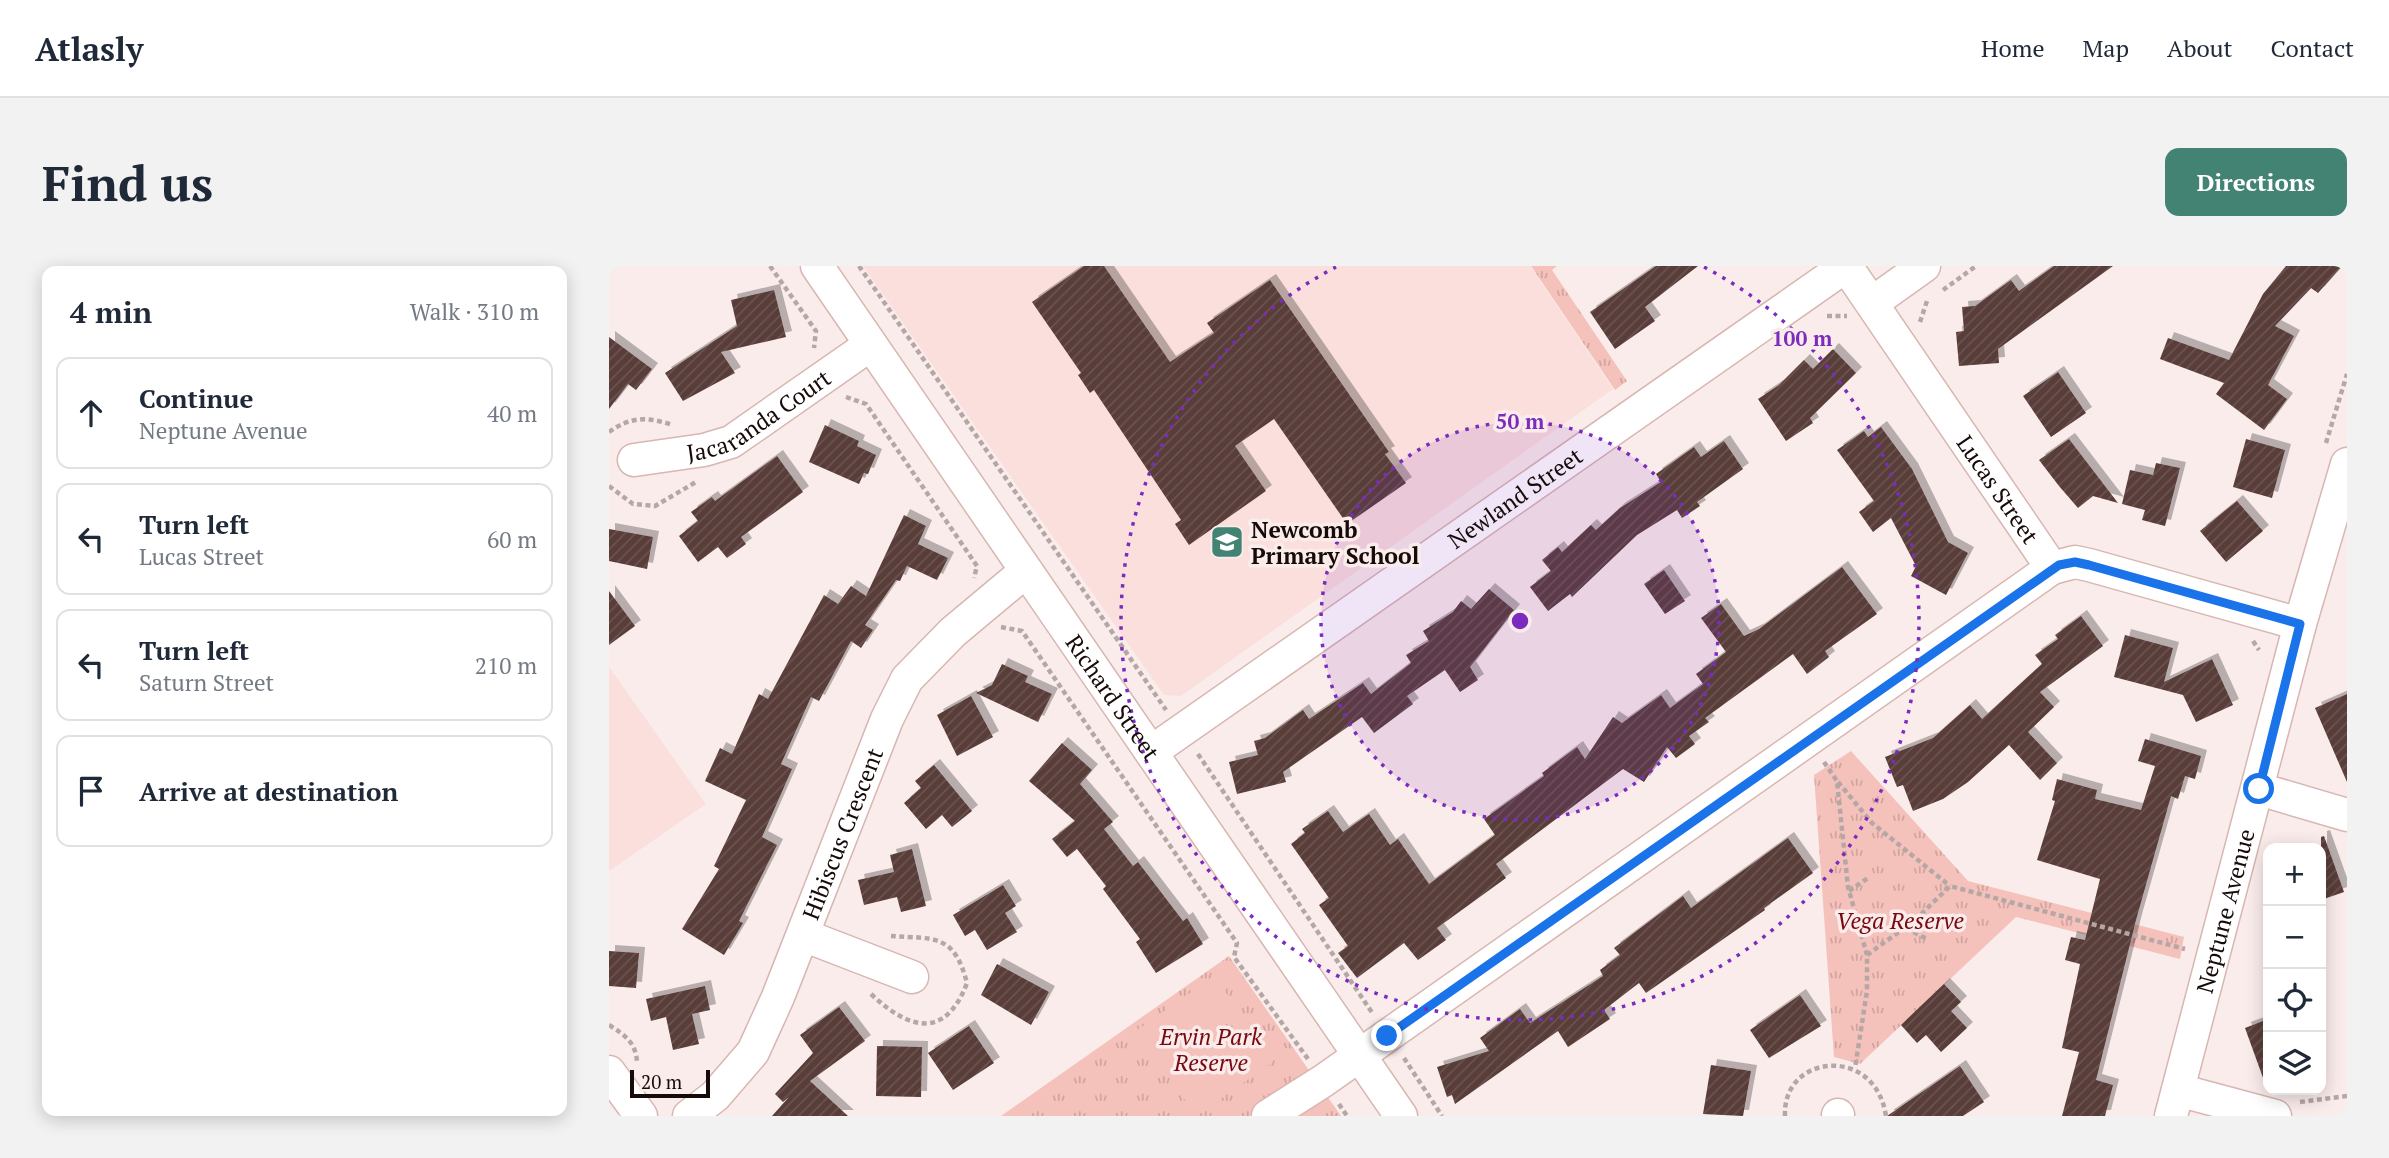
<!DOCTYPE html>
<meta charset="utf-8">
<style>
body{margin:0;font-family:"PT Serif",serif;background:#f2f2f3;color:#1f2937}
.controls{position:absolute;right:21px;bottom:21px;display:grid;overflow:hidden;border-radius:14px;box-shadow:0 4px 18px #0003}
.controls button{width:63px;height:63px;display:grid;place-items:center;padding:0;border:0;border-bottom:2px solid #e0e1e3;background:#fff;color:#1f2937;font:35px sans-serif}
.scale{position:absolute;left:21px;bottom:18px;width:80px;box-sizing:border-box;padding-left:7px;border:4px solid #170b0a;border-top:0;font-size:19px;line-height:24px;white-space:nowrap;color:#170b0a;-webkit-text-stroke:5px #faecea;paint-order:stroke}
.stop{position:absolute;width:21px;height:21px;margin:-16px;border:5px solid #1a73e8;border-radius:50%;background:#fff}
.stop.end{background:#1a73e8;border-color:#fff;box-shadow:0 2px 7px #0008}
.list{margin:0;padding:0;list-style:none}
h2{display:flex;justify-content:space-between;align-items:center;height:91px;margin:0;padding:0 28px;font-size:30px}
h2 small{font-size:23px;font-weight:400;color:#747a83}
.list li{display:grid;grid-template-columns:46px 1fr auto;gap:21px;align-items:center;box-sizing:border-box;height:112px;margin:0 14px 14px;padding:0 14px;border:2px solid #e0e1e3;border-radius:14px}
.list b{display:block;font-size:26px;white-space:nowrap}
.list p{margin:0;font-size:23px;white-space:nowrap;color:#747a83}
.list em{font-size:23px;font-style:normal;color:#747a83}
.icon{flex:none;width:38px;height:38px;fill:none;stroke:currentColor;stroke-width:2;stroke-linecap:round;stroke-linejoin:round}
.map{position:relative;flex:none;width:1738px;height:850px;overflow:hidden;border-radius:14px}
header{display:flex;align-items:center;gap:42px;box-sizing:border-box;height:98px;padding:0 35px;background:#fff;border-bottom:2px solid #e0e1e3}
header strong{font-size:33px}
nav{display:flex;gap:38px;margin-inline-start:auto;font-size:24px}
.intro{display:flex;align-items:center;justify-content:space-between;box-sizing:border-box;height:168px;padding:0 42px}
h1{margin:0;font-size:49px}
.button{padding:18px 32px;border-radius:14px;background:#428373;color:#fff;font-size:24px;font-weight:700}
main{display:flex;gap:42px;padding:0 42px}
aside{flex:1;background:#fff;border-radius:14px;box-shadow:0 4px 18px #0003}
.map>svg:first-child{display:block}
.built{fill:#fadfdc}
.grass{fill:url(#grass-tufts)}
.pitch{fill:#f5c1bb}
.building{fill:url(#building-hatch);filter:url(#shadow)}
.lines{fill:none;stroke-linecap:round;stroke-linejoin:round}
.minor-casing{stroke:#d8b6b2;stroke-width:35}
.path{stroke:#b4a7a5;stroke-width:4.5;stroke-dasharray:5 3.5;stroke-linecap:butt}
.minor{stroke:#fff;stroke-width:32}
.route{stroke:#1a73e8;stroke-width:9}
.ring{fill:none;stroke:#7b2cbf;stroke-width:3.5;stroke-dasharray:3.5 7}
.labels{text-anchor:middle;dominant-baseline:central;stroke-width:7;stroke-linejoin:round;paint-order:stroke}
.street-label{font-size:23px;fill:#170b0a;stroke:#faecea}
.poi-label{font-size:23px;font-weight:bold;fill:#170b0a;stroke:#faecea;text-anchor:start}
.park-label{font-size:23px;font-style:italic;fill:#790911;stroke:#faecea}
.centre{fill:#7b2cbf;stroke:#faecea;stroke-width:3.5}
.ring-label{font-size:21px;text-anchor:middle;font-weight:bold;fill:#7b2cbf;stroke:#faecea;stroke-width:7;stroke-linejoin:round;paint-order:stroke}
</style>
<header>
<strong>Atlasly</strong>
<nav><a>Home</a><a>Map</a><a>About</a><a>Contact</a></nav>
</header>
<div class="intro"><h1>Find us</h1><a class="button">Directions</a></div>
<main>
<aside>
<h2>4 min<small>Walk · 310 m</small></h2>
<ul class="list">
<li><svg class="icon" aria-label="ahead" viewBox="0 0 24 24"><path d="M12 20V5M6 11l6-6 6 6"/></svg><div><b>Continue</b><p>Neptune Avenue</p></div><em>40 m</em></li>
<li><svg class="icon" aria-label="left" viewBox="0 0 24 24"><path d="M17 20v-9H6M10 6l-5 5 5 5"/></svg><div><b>Turn left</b><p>Lucas Street</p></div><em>60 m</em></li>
<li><svg class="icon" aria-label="left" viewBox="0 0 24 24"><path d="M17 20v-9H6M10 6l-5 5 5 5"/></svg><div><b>Turn left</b><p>Saturn Street</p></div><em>210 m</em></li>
<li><svg class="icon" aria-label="arrive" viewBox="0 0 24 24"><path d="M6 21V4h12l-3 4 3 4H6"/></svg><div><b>Arrive at destination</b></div></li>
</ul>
</aside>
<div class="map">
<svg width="1738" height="850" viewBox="0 0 1738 850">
<defs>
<pattern id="grass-tufts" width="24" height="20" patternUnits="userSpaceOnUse" patternTransform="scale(1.75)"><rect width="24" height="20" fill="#f5c1bb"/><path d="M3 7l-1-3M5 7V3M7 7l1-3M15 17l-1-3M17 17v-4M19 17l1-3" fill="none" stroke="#d1a49f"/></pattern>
<pattern id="building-hatch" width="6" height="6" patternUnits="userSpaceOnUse" patternTransform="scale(1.75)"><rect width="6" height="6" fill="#583c39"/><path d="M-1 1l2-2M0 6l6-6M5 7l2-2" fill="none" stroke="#6b5452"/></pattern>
<filter id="shadow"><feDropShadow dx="6" dy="-6" stdDeviation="0" flood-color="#0004"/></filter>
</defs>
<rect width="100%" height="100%" fill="#faecea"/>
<path class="built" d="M254,0H921L1004,123L572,430L555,429Z
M0,401L97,538L0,605Z"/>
<path class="grass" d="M922,0H948L943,4L1018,115L1006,124Z
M1242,485L1359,615L1575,671L1571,693L1407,651L1251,798L1225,791L1205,509Z
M620,690L732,850H392Z"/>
<path class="pitch" d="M605,710L630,745L553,800L528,764Z
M639,760L664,796L587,850L562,814Z"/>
<path class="building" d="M475,0H495L561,96L605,67L598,57L661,14L780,186L776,188L797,217L738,258L665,153L626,180L657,225L580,279L566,258L572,254L485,124L481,127L469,109L472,107L423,36Z
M1047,0H1089L1036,41L1046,55L1006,83L981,46Z
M1445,0H1504L1389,83L1390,97L1350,100L1347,66L1355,65L1353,41L1366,40L1402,14L1410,25Z
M1677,0H1733L1709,27L1702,22L1666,60L1685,70L1659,119L1678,133L1655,164L1607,128L1615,117L1551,93L1559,72L1620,94L1654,28Z
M165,24L177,71L112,86L126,107L74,135L56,107L128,60L122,34Z
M0,71L43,103L27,124L19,118L0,143Z
M1224,83L1247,107L1201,152L1204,157L1177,175L1149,133L1170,119L1195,94L1204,103Z
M1449,106L1477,147L1442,171L1414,130Z
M216,159L250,175L248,180L267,189L259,208L255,207L250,218L200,196Z
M1272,161L1303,203L1339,276L1359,287L1337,329L1302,310L1307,300L1282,252L1264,266L1250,246L1265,235L1228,184L1255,165L1259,171Z
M1460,173L1509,237L1484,230L1469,242L1450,220L1430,194Z
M1637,173L1676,184L1663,232L1624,221Z
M1115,175L1134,203L1088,236L1091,240L1073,252L1068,244L1028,269L963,331L961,328L939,345L921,321L942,305L933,294L949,281L953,286L982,259L987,264L1011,242L1052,216L1047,208L1085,181L1092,191Z
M168,190L194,226L132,271L137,278L118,292L109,281L89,296L70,270L89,255L82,246L103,231L106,235Z
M1547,197L1571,202L1556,260L1533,254L1536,244L1513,238L1521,204L1544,209Z
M1628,235L1654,265L1617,296L1591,265Z
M295,249L317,260L309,278L339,292L328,314L298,300L291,315L287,314L256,359L264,364L252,382L242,375L210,435L202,431L172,498L183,503L153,571L168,579L130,655L134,657L115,689L73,663L110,603L105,600L137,534L96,515L111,482L123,488L150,428L159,433L215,329L229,338L242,320L257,330Z
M0,263L44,271L38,303L0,295Z
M1233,301L1268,348L1216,385L1220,391L1198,408L1184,388L1096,452L1100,456L1080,470L1086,478L1067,492L1058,481L1035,516L1014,503L887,598L897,612L828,662L837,674L809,694L795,677L748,712L729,687L739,680L710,639L720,632L682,578L696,567L693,563L719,545L734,566L760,548L781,579L789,573L820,618L886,569L875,553L935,510L933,507L968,481L976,493L1004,451L1013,457L1052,429L1061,442L1094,418L1087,408L1117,386L1092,352L1112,338L1135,370L1150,363Z
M1055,304L1076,335L1056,348L1035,318Z
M880,323L905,344L861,401L869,414L851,426L836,404L798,430L804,438L765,467L753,451L674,506L677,516L628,528L620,496L649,489L645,475L656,472L694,444L700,453L754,417L762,428L802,397L797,389L820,375L814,365L844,346L852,335L862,343Z
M0,325L26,360L0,379Z
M1472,350L1494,380L1431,426L1445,441L1419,466L1448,497L1431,514L1400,479L1359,516L1334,533L1304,545L1294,519L1288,521L1276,491L1324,472L1361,439L1373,453L1433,398L1426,389L1449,373L1446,369Z
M1516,369L1564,382L1555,416L1603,393L1624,439L1587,456L1574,429L1505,411Z
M393,398L419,410L416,416L443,428L429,456L367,427L383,419Z
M1738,428V516L1706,442Z
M362,430L384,471L348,490L328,449Z
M1536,473L1592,490L1586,513L1576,510L1569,533L1562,530L1527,654L1487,814L1504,819L1496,850H1453L1470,786L1453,782L1471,698L1456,694L1462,671L1476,674L1491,613L1428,594L1446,535L1443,534L1448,513L1488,524L1486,533L1532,544L1546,500L1529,495Z
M453,477L483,504L471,518L504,556L495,563L524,600L529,596L574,655L578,652L594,678L547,707L527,676L531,673L494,623L497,620L468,583L458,591L443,573L466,555L420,515Z
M325,499L363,545L343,561L333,549L317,563L295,537L312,522L306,515Z
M1715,570L1735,626L1712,634V571Z
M1179,572L1204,607L1155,642L1156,644L1037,727L1030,717L995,744L1001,753L959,781L949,765L846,838L843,829L838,831L828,801L880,785L871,772L911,743L921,757L994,710L991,704L1011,689L1005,682L1074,630L1082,642Z
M303,583L317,640L292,646L288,631L255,639L249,614L285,606L281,589Z
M394,619L407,640L396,647L408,666L378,684L366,664L356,670L344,649Z
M0,685L30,687L27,722L0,720Z
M388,698L440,726L422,759L372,729Z
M1335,718L1352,736L1342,745L1358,762L1332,786L1317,769L1308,777L1292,759Z
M96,720L101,744L83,748L90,778L64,784L57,751L42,755L37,733Z
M1191,729L1212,760L1160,792L1141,764Z
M230,741L256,775L201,815L239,850H163L180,831L174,836L166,828L204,787L191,769Z
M1659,753V819L1657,820L1636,762Z
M360,760L385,797L344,824L319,787Z
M268,780L313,781L312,831L267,830Z
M1102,799L1142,805L1134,850L1094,848Z
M1351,800L1375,836L1354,850H1278Z"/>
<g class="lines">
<defs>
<g id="minor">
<path id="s1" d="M208,0L792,850"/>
<path id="s2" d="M1237,0L1443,302L1466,296L1480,299L1691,358"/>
<path d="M1263,37L1315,0"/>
<path id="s3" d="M25,194L95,184L122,176L261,79"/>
<path id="s4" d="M542,486L1237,0"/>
<path d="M1650,523L1738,549"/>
<path d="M194,669L303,711"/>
<path d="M0,806L32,850"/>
<path d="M1569,824L1666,850"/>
<path d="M1229,849V850"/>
<path id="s5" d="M80,850L106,830L144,786L169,731L278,453L298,413L344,366L417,305"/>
<path d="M659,850L714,815L1443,302"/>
<path id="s6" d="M1562,850L1691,358L1738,198"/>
</g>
</defs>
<use href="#minor" class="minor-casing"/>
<path class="path" d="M161,0L207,65L205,82
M250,0L557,444
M1334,24L1367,0
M1218,50H1238
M1311,56L1318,35
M237,131L257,138L368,300L365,312
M0,166C22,150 39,151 64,159
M1717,177L1738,108
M0,220L24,238L46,240L87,216
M392,361L413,365L628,677L625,691L699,793
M1644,375L1650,384
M589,488L764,748
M1215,496L1228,515L1239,621L1258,689V725L1246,802
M1229,516L1263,557L1341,620
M1240,625L1259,612
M1297,662L1318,673
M1258,689L1305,655L1341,620L1576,683
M262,728C299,763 336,775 358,717C345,667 325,673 282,670
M0,759C16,769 27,777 28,796
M795,792L833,850
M1691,836L1738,830
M730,838L738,850
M1176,850C1173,788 1266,778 1277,850"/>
<use href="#minor" class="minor"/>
</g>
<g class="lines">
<path class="route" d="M778,770L1450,299L1466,296L1480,299L1691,358L1650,523"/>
</g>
<circle cx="911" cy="355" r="199" fill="#7b2cbf" fill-opacity=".12"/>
<g class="ring">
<circle cx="911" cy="355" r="199"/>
<path d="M1095 1A399 399 0 1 1 727 1"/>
</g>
<defs>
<symbol id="school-square" viewBox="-11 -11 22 22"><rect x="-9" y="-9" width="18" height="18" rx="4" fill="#428373" stroke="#faecea"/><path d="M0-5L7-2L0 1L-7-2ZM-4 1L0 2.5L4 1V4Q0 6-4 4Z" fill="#fff"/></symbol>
</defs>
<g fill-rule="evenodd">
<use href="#school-square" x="599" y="257" width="38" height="38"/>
</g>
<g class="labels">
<g class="street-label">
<text stroke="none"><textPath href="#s3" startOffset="135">Jacaranda Court</textPath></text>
<text stroke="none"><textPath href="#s2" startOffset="270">Lucas Street</textPath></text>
<text stroke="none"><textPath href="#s4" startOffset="444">Newland Street</textPath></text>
<text stroke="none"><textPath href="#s1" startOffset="523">Richard Street</textPath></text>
<text stroke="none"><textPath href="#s5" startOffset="327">Hibiscus Crescent</textPath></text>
<text stroke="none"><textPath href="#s6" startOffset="212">Neptune Avenue</textPath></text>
</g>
<g class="poi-label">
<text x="642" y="263">Newcomb<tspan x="642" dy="26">Primary School</tspan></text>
</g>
<g class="park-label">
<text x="1291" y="654">Vega Reserve</text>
<text x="602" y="770">Ervin Park<tspan x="602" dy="26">Reserve</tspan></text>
</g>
</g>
<circle cx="911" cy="355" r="10" class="centre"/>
<g class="ring-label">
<text x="1193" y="80">100 m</text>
<text x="911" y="163">50 m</text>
</g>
</svg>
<div class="controls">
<button>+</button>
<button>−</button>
<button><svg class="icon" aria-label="locate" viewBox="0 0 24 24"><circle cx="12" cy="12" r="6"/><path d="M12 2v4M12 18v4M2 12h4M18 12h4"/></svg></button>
<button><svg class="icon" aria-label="layers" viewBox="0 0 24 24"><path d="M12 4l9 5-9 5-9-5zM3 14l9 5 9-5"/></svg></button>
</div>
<div class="scale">20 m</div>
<div class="stop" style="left:1650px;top:523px"></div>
<div class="stop end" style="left:778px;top:770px"></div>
</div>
</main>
